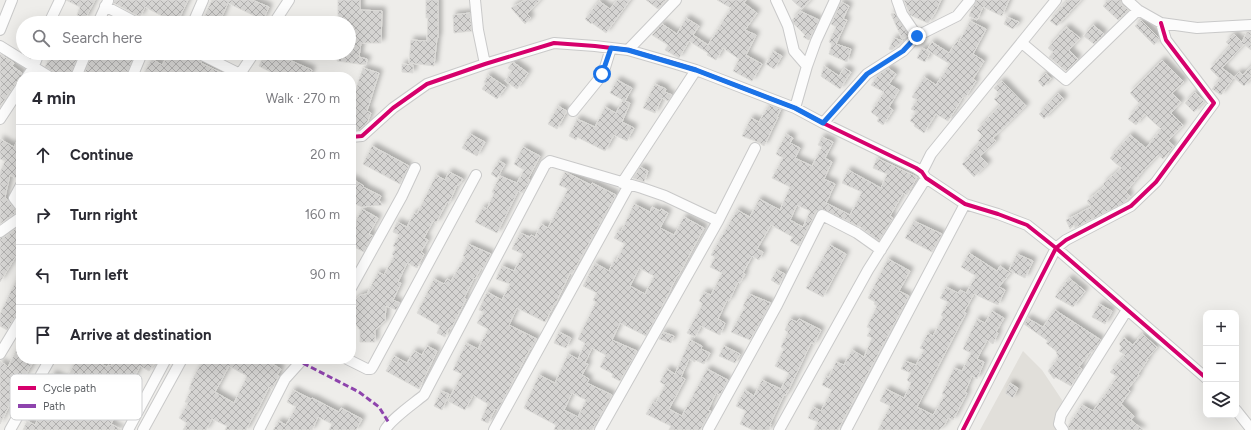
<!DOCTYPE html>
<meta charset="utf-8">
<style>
body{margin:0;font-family:Figtree,sans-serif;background:#f2f2f3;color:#2b2b33}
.controls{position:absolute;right:12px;bottom:12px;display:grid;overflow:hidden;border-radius:8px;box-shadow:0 4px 16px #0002}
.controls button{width:36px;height:36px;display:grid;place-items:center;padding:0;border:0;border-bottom:1px solid #e1e1e2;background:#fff;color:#2b2b33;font:20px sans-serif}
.stop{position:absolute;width:12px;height:12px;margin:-9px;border:3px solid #1a73e8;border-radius:50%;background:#fff}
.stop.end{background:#1a73e8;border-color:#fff;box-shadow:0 1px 4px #0008}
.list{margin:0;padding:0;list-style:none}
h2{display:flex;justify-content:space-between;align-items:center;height:52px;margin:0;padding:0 16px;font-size:17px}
h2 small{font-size:13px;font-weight:400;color:#7c7c81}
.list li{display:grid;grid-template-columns:26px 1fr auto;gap:12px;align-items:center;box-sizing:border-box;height:60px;padding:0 16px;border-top:1px solid #e1e1e2}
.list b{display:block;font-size:15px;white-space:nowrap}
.list em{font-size:13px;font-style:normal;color:#7c7c81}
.icon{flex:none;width:22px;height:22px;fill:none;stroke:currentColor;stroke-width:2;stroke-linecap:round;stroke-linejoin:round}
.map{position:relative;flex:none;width:1251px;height:430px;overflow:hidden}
.search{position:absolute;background:#fff;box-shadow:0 4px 16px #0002;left:16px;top:16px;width:340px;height:44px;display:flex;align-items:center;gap:10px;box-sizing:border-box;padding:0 14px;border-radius:22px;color:#7c7c81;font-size:15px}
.panel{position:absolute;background:#fff;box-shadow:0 4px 16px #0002;left:16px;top:72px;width:340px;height:292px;border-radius:16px}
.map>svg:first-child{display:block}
.education{fill:#e1dfda}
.building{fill:url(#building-cross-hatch);stroke:#dddcd9;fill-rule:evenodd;filter:url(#shadow)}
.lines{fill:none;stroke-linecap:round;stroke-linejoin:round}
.street-casing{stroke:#c9c9c9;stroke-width:12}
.street{stroke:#fcfcfc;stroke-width:10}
.quiet{stroke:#8e44ad;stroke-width:3;stroke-dasharray:6 3;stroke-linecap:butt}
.cycleway-casing{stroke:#fff;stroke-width:6}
.cycleway{stroke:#d6006c;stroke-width:4}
.route{stroke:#1a73e8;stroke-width:5}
.key{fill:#fff;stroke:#cfd0d1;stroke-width:1}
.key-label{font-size:11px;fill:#5f6266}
</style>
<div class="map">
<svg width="1251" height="430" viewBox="0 0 1251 430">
<defs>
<pattern id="building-cross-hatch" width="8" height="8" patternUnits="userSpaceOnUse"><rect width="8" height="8" fill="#d5d4d2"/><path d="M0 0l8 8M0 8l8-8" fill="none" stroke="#b0afae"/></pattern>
<filter id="shadow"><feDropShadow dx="3.5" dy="-3.5" stdDeviation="2" flood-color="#0004"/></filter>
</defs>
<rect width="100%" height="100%" fill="#eeedea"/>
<path class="education" d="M1023,351L1042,370L1064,403L1055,419L1061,430H980Z"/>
<path class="building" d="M66,0H95L85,19L77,15L80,7Z
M114,0H188L177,23H168L162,20L164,17L145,7L140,17L114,3Z
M212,0H252L269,7L263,20L228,3L219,23H201Z
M338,0H360V10L382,11L381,43H361L359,57L367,59L366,65L337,61L339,53L348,55L351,28H349V23H338Z
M426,0H438V38H437L434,66L409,63L411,40L426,41L427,40L428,18H426Z
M525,0H540L527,14L531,18L525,24L511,8Z
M617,0H630L606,33L592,23L591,24L585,19L599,1L610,9Z
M646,0H666L658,9Z
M717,0H746L744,3L757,13L745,30L756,35L746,55L762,64L752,81L733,71L739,59L723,48L716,60L707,55L708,53L689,41L679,58L665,50L668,45L652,35L662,24L677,34L686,18L699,26L693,35L708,45L731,8Z
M792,0H810L802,9Z
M904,0H941L935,13L928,23L910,15Z
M976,0H1009L1002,16L983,7L977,20L969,16Z
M1068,0H1081L1057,26L1050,21Z
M1108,0H1121L1122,5L1129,10L1118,20L1103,6Z
M841,2L849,6L843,19L847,20L836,44L851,49L847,62L829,54L832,44L829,42L836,27L831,24Z
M800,11L819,20L809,40L803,37L805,35L794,24L792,20Z
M470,13L472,31L454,33L453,15Z
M895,13L909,35L902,39L891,14Z
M1007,17L1019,22L1013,29L1004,24Z
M1141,20L1159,38V40L1154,45L1135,26Z
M970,21L986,29L973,54L984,61L973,79L976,81L965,98L963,97L948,121L936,114L924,133L914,126L915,124L910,121L916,112L911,109L917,100L912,97L924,77L936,85L950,64L927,50L932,42L949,53L957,41L959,42Z
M1093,25L1104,34L1094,44L1084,36Z
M1066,27L1080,38L1069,50L1078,59L1066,71L1049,57L1053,52L1048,48Z
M1247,32H1251V50L1244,44L1222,68L1234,77L1221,95L1212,89L1220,79L1210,69L1230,46L1226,42L1234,34L1242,42Z
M894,38L903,41L892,50L889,49Z
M922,48L930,52L925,62L917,58Z
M773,51L782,56L774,69L766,64Z
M60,53H79L70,77H56L54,72L45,67L51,56L57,59Z
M92,53H128L134,56L126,77H83Z
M169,53H186L202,62L201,63L230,77H148L143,75L152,59L162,65Z
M0,54L14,63L12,66L22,73L21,80L16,83L0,107Z
M264,55L275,60L278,55L312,70L309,77H296L285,72L282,77H280L259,66Z
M1162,60L1184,82L1172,93L1181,102L1171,113L1183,125L1168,141L1174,146L1163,159L1158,155L1142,172L1126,192L1130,196L1124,203L1075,228L1074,225L1070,229L1066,220L1091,207L1087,201L1105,186L1103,184L1121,168L1110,158L1130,135L1146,148L1161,129L1145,114L1136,125L1128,119L1140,104L1130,93Z
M513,62L528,73L517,89L505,81L512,71L508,68Z
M402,64L413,65V73L402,72Z
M824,66L839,76L844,68L851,72L840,89L822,77L821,76Z
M1251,66V78L1244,86L1234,78L1239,72L1243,75Z
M363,68L379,73L367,111L371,113L367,123L359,130H353L351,129V103Z
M888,68L896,74L889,84L899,90L889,107L893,110L883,125L877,121L879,118L871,112L884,92L871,85L878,75Z
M1046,73L1051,79L1043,87L1038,81Z
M488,75L506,87L497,99L482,89L486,83L484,82Z
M617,80L632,88L625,101L630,103L622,122L634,128L627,141L614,135L605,151L577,137L576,140L569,136L577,119L595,127L605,107L616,113L623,100L610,93Z
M1002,81L1026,106L993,138L996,141L980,156L988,164L974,177L962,164L969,158L968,156L980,143L978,141L983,136L977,130L1000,105L994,99L1000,94L994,88Z
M655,84L666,89L665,92L672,95L668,101L662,98L655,113L643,108Z
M1195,92L1204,101L1194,112L1185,103Z
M1058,93L1064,99L1044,119L1039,114Z
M769,105L781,109L777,117H778L764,146L758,142L742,136L751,118L759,122Z
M558,106L567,111L557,129L548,124Z
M21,133V179H18L10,175L5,197L17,212L0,224V172L5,161L0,159V139L14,147Z
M470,134L485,142L477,156L462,148Z
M786,134L793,138L790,143L800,148L795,158L812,166L822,147L818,145L822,137L833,142L825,158L832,162L824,179L835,184L826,203L850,215L862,192L842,183L848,170L881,188L887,174L873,168L877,158L917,177L907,195L903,193L890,216L893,218L879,241L860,227L822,209L816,212L799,246L790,241L793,237L771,225L757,249L763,252L759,260L752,256L743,273L745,274L740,283L738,282L729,301L727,300L718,319L725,323L720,335L701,326L695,337L687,333L702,305V303L699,301L704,292L711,295L722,273L710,267L715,257L711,255L737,210L750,217L759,199L780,210L790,187L772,178L783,158L776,154ZM797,205L810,211L803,227L790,220Z
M372,146L409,166L400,184L363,164Z
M523,147L540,156L528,179L530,180L523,193L518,191L497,233L475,222L483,207L487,209L494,193L492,192L500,176L517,183L524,170L514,164Z
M499,161L505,164L497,178L491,174Z
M640,167L648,171L644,182L633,178Z
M449,172L463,179L459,185H457L449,203L447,202L436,223L433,221L424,238L428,240L421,252L424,254L417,268L407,263L398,282L401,283L393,300L400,303L396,310L386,306L385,321L375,330V342H360V330L352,319L353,302L361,295L367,294L378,272L384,275L394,256L392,254L396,248L393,246L399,235L393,232L397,222L407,227L414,213L417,214L436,175L445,180Z
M565,172L591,185L592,183L616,195L572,274L570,273L555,305H554L545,322L517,308L509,325L537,339L531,349H530L498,410L495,409L488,423L481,420L488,404L473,395L465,410L448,401L462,374L453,370L466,343L478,349L488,329L477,323L484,312L479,310L487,292L502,300L510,284L496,279L502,266L514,271L523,254L512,249L520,233L530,237L531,235L535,237L541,224L548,228L568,189L559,185Z
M351,178L364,186L363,187L381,196L379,200L382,205L362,207L351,202Z
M634,204L650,212L652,207L660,211L661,209L668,213L660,228L674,235L684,217L704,228L678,276H677L666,299L646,336L620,323L612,340L637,351L620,381L612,377L613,374L600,367L606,355L592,348L585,363L588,364L582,375L589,379L587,383L612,395L592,430H554L556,425L524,408L539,375L555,383L568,354L578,359L585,343L578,339L596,302L593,300L597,293L583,286L595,263L609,271L614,260L616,261L625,244L614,238L618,231L621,232ZM639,268L654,276L645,294L630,286ZM572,393L586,400L578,417L564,410Z
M362,209L378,218L369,234L373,236L364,252L351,245V223L354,225Z
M914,221L942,234L932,252L905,238Z
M21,225V248L0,282V238L4,237Z
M468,244L491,254L483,269L481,268L475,279L474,278L464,298L466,299L451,329L449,328L445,337L437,333L440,326L417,313L434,279L444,284L447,279L451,281L465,257L463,256Z
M830,245L846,254L823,297L806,288Z
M969,253L997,271L1000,266L1010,273L999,287L1005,290L998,305L974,294L964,312L966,313L917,407L933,415L945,395L942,394L954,368L962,371L971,353L963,349L977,319L985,323L992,311L1004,318L996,332L998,333L993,344L987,340L977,359L984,362L977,379L972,376L965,392L967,393L953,420L948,418L944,426L939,430H878L890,406L880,401L886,389L904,398L911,383L907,380L911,373L901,369L905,361L916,365L924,350L920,348L928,333L933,336L943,317L941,315L948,302L940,298L946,287L958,293L960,290L966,293L976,276L961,267Z
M1017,254L1033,261L1025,278L1009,270Z
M888,259L910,271L899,291L909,296L838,430H814L818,422L808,418L813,407L821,411L832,390L822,385L826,376L829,377L836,362L844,365L852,350L864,357L872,338L867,336L871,329L867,327L877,306L874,304L875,302L868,298Z
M21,270V313L16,315L7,330L0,326V314Z
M777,270L785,274L779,285L771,280Z
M1069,278L1085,291L1073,307L1055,297Z
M749,294L771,303L750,340L731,332L745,307L743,306Z
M1099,304L1112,311L1105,324L1092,317Z
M1055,310L1101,340L1092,353L1090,352L1079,367L1082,369L1071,386L1055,377L1054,379L1048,371L1058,358L1056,351L1046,343L1048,341L1024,324L1027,318L1043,327Z
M790,319L797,322L799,319L821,330L814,344L811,343L788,391L785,396L784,395L770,424H771L769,430H753L740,424L746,411L736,406L745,390L754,396L762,380L781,389L789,373L775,366L784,349L781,347L788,332L785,330Z
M559,332L571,338L566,348L554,343Z
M663,332L674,336L671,343L659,339Z
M1142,334L1157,347L1147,359H1148L1138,374L1139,375L1128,389L1130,391L1121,404L1134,416L1131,420L1143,430H1069L1068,426L1082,405L1093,411L1117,377L1110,372L1125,355L1119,351L1122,347L1119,344L1124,338L1133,345Z
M690,340L702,346L701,349L710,353L704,364L695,360V362L689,359L681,377L685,379L669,409L682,416L707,369L728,380L720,395L716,393L708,410L711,411L700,430H669L671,426L646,414L653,402L656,403L665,385L660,382L667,369L675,374Z
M21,341V359H35L17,390L0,424V361L8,367Z
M427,346L437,351L419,389L386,371L394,356L407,363L414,351L422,355Z
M724,346L740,354L735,363L719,356Z
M77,359H92L107,367L108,365L111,366L114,359H145L154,364L149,371L140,366L126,393L111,424L122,430H23L27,421L35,425L47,401L37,395L41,387L45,389L53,374L66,380Z
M204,359H264L281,369L277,375L279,376L272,389L269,387L256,413H255L246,430H225L227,426L212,419L206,430H183L187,423L179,418L188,403L185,402L191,390L189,389L194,376ZM229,366L247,376L234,403L215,392Z
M1010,383L1018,388L1013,398L1005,393Z
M293,390L311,399L312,398L339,412L341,408L362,419L356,430H329L332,424L318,417L312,430H273L279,421L286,425L296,407L287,402Z
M441,391L449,394L442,410L434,406Z"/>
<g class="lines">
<defs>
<path id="street" d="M475,0L478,30L485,64
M776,0L788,26L794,51L807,66
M897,0L902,14L917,36
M1127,0L1138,10L1161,23L1197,28L1251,25
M105,6L137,23
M49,23L60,0
M98,23L108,1
M193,23L203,0
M274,23L289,0
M0,30L12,0
M1022,43L1066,80L1138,10
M0,46L50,77
M628,50L676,0
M198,53L246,77
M27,77L33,68L39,53
M76,77L86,53
M132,77L142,53
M238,77L254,53
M795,108L807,66L816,41L835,0
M573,111L603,74L611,48
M0,119L21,87
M823,123L867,74L903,51L917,36L957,16L970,0
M351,137L362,136L393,108L427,84L485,64L554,43L595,46L628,50L673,63L696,70L795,108L823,123L916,168L922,172L926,178L965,204L998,214L1027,225L1056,248L1206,378
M922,172L931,154L1056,0
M622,183L696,70
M21,185L14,198L21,207
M0,232L21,217
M351,288L402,196L415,168
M0,354L21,319
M347,359L367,369H371L373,366L476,175
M1236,410L1251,429
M10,430L50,359
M128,430L166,359
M143,430L182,359
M259,430L285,379L303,359
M385,430C391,419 413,404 424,395L545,165L550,161L642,188L665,196L718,221
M494,430L629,185
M600,430L718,221L755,148
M708,430L777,305L822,215L857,233L881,250
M779,430L868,270L926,178
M846,430L965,204
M963,430L1056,248L1066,240L1131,206L1156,182L1214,103L1166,40L1161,23
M1063,430L1059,424L1061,415L1127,310"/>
</defs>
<use href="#street" class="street-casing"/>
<use href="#street" class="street"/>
<path class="quiet" d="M295,359L359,392L379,407L389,423"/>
<defs>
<path id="cycleway" d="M351,137L362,136L393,108L427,84L485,64L554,43L595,46L628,50L673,63L696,70L795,108L823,123L916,168L922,172L926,178L965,204L998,214L1027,225L1056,248L1206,378
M963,430L1056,248L1066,240L1131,206L1156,182L1214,103L1166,40L1161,23"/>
</defs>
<use href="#cycleway" class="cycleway-casing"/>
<use href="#cycleway" class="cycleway"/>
</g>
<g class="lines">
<path class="route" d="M602,74L611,48L628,50L696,70L795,108L823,123L867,74L903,51L917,36"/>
</g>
<rect x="10" y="374" width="132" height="46" rx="6" class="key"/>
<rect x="18" y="386" width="18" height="4" fill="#d6006c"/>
<rect x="18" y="404" width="18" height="4" fill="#8e44ad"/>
<g class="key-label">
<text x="43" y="392">Cycle path</text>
<text x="43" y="410">Path</text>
</g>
</svg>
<div class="controls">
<button>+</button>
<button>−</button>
<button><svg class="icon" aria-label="layers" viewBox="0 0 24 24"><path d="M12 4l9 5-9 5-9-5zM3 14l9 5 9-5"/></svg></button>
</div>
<div class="stop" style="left:602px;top:74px"></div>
<div class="stop end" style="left:917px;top:36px"></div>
<div class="search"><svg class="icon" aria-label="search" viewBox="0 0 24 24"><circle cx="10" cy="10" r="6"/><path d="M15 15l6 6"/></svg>Search here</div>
<section class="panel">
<h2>4 min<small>Walk · 270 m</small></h2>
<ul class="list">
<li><svg class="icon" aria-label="ahead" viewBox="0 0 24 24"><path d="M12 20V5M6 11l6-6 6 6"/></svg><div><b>Continue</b></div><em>20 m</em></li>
<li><svg class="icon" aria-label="right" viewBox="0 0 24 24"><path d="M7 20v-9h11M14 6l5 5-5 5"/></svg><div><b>Turn right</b></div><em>160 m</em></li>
<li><svg class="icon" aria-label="left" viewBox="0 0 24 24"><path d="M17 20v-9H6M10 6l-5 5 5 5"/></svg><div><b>Turn left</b></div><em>90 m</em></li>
<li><svg class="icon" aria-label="arrive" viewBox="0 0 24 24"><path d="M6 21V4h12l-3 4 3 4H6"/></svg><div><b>Arrive at destination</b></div></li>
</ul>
</section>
</div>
